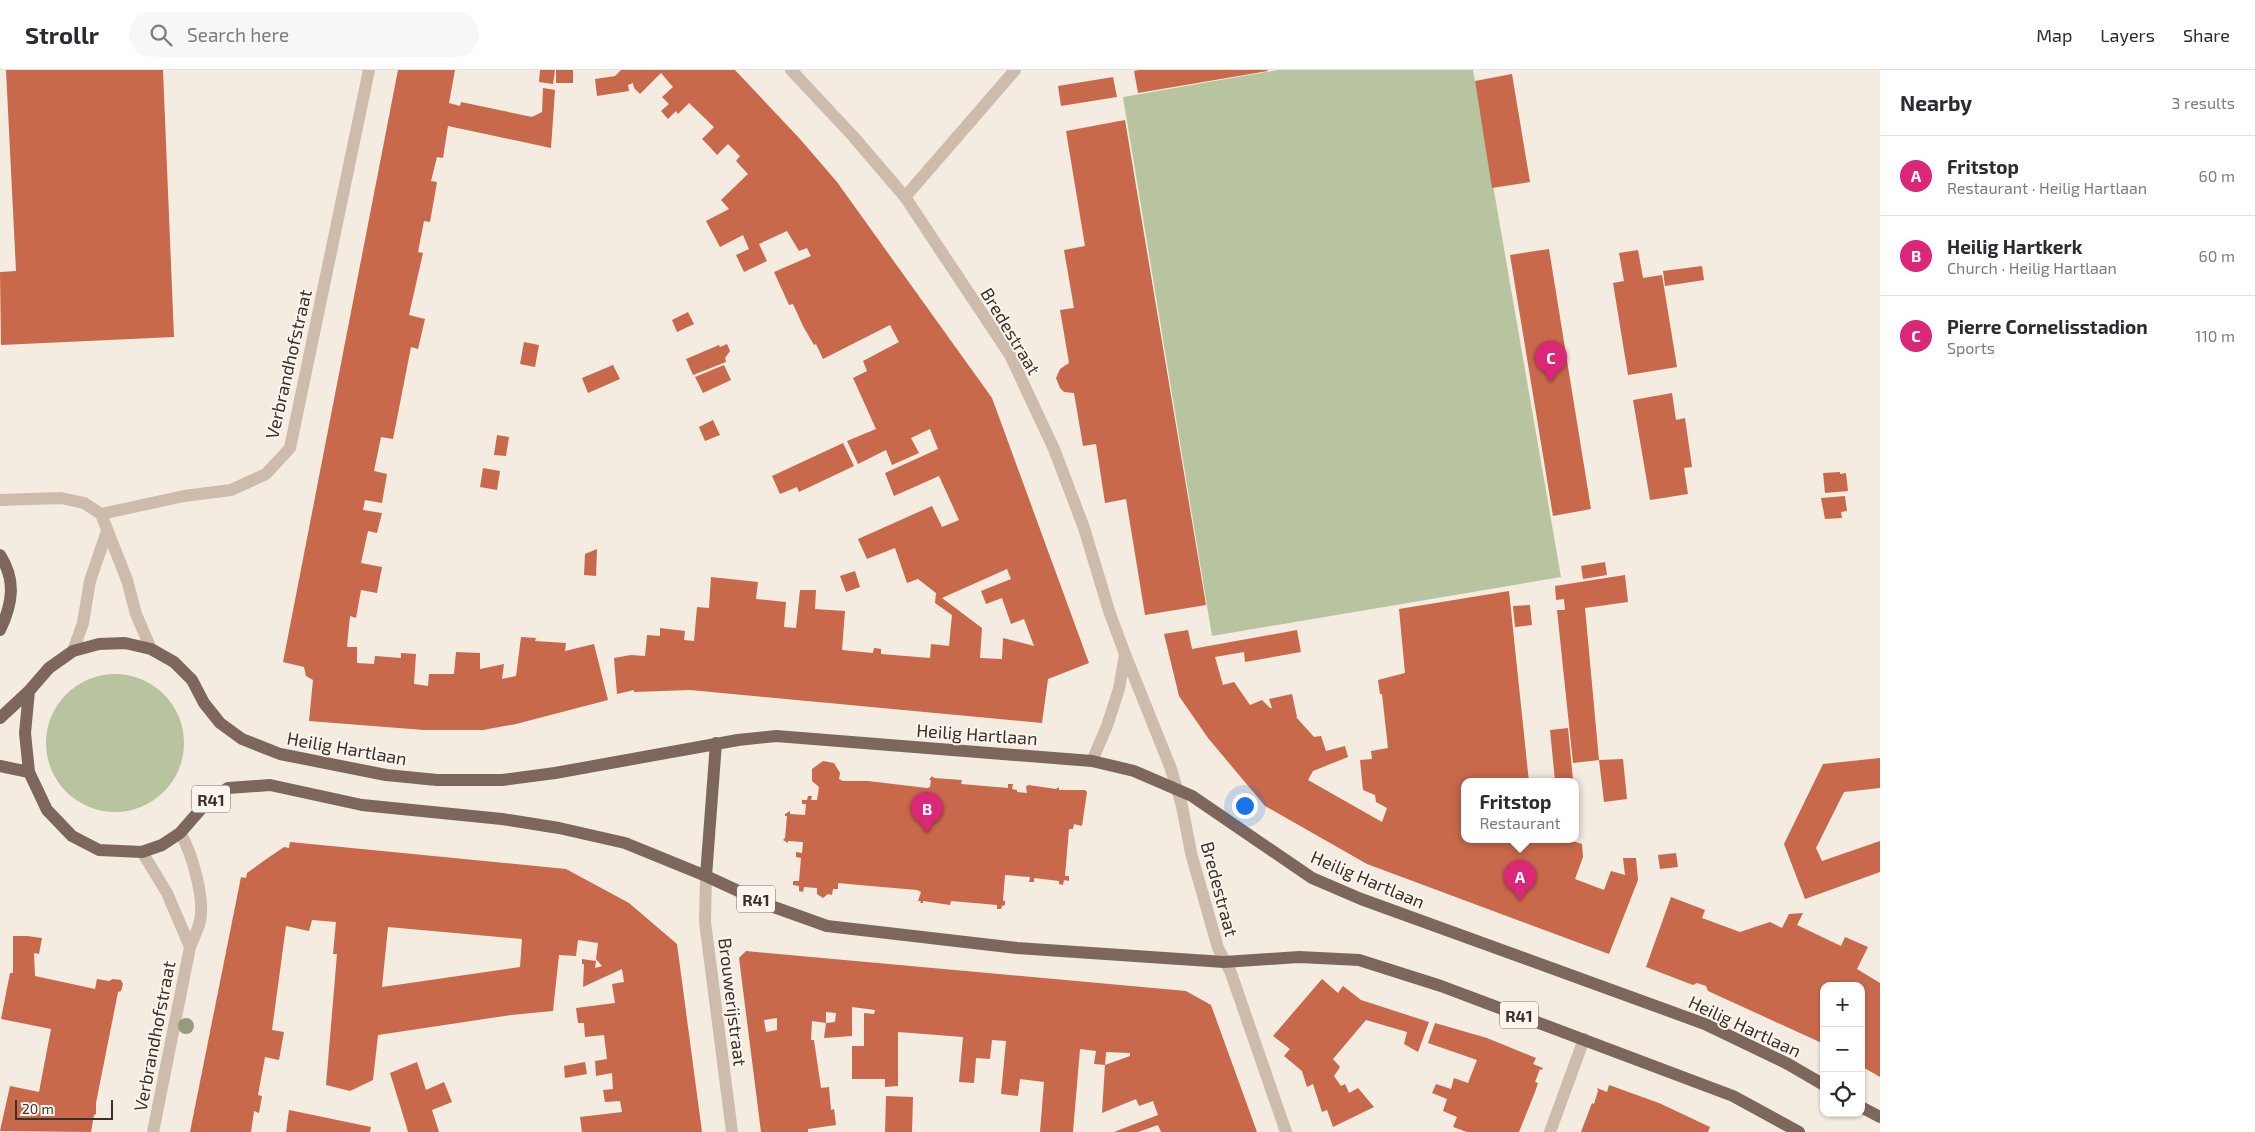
<!DOCTYPE html>
<meta charset="utf-8">
<style>
body{margin:0;font-family:"Exo 2",sans-serif;background:#f7f7f7;color:#2b2b33}
.controls{position:absolute;right:15px;bottom:15px;display:grid;overflow:hidden;border-radius:10px;box-shadow:0 1px 4px #0004}
.controls button{width:45px;height:45px;display:grid;place-items:center;padding:0;border:0;border-bottom:1px solid #e1e1e2;background:#fff;color:#2b2b33;font:25px sans-serif}
.scale{position:absolute;left:15px;bottom:12px;width:98px;box-sizing:border-box;padding-left:5px;border:2px solid #3b302b;border-top:0;font-size:14px;line-height:18px;white-space:nowrap;color:#3b302b;-webkit-text-stroke:4px #fbf5ee;paint-order:stroke}
.you{position:absolute;left:1244px;top:735px;width:18px;height:18px;margin:-12px;border:4px solid #fff;border-radius:50%;background:#1a73e8;box-shadow:0 0 0 8px #1a73e833}
.badge{display:grid;place-items:center;width:32px;height:32px;border-radius:50%;background:#db2777;color:#fff;font-size:16px;font-weight:700}
.pin{position:absolute;translate:-50% -41px;filter:drop-shadow(0 1px 2px #0008)}
.pin::after{content:'';position:absolute;top:26px;width:18px;height:15px;background:inherit;clip-path:polygon(0 0,100% 0,50% 100%)}
.popup{position:absolute;left:1461px;top:708px;width:118px;height:65px;box-sizing:border-box;display:grid;place-content:center;border-radius:10px;background:#fff;filter:drop-shadow(0 1px 4px #0005);font-size:16px;white-space:nowrap;color:#7c7c81}
.popup b{font-size:19px;color:#2b2b33}
.popup::after{content:'';position:absolute;left:50%;top:100%;margin-left:-10px;border:10px solid transparent;border-top-color:#fff}
.list{margin:0;padding:0;list-style:none}
h2{display:flex;justify-content:space-between;align-items:center;height:65px;margin:0;padding:0 20px;font-size:21px}
h2 small{font-size:16px;font-weight:400;color:#7c7c81}
.list li{display:grid;grid-template-columns:32px 1fr auto;gap:15px;align-items:center;box-sizing:border-box;height:80px;padding:0 20px;border-top:1px solid #e1e1e2}
.list b{display:block;font-size:19px;white-space:nowrap}
.list p{margin:0;font-size:16px;white-space:nowrap;color:#7c7c81}
.list em{font-size:16px;font-style:normal;color:#7c7c81}
.icon{flex:none;width:28px;height:28px;fill:none;stroke:currentColor;stroke-width:2;stroke-linecap:round;stroke-linejoin:round}
.map{position:relative;flex:none;width:1880px;height:1062px;overflow:hidden}
header{display:flex;align-items:center;gap:30px;box-sizing:border-box;height:70px;padding:0 25px;background:#fff;border-bottom:1px solid #e1e1e2}
header strong{font-size:24px}
nav{display:flex;gap:28px;margin-inline-start:auto;font-size:18px}
.search{width:350px;height:45px;background:#f7f7f7;display:flex;align-items:center;gap:12px;box-sizing:border-box;padding:0 18px;border-radius:28px;color:#7c7c81;font-size:19px}
main{display:flex}
aside{flex:1;background:#fff}
.map>svg:first-child{display:block}
.green{fill:#b8c4a0}
.building{fill:#c8694b;fill-rule:evenodd}
.lines{fill:none;stroke-linecap:round;stroke-linejoin:round}
.minor{stroke:#cdbbac;stroke-width:12}
.major{stroke:#7d675c;stroke-width:12}
.tree{fill:#969b7f}
.labels{text-anchor:middle;dominant-baseline:central;stroke-width:4;stroke-linejoin:round;paint-order:stroke}
.shield{fill:#fbf5ee;stroke:#756b66;stroke-width:1}
.shield-label{font-size:16px;font-weight:bold;fill:#3b302b}
.street-label{font-size:18px;fill:#3b302b;stroke:#fbf5ee}
</style>
<header>
<strong>Strollr</strong>
<div class="search"><svg class="icon" aria-label="search" viewBox="0 0 24 24"><circle cx="10" cy="10" r="6"/><path d="M15 15l6 6"/></svg>Search here</div>
<nav><a>Map</a><a>Layers</a><a>Share</a></nav>
</header>
<main>
<div class="map">
<svg width="1880" height="1062" viewBox="0 0 1880 1062">
<rect width="100%" height="100%" fill="#f4ebe1"/>
<path class="green" d="M1278,0H1473L1561,507L1212,566L1123,27Z
M46 673a69 69 0 1 1 138 0a69 69 0 1 1-138 0Z"/>
<path class="building" d="M6,0H163L174,267L1,275L0,202L16,201Z
M398,0H455L449,33L460,36L461,32L532,47L542,42L543,18L555,20L551,78L448,56L443,88L437,87L431,111L437,112L436,118L430,152L424,151L418,182L423,183L409,245L425,249L418,279L411,277L393,369L381,367L374,401L387,404L382,433L365,430L363,440L382,443L377,463L368,461L361,493L382,497L377,523L361,520L356,548L350,546L347,577H357V593L374,594L375,586L401,588V583L416,584L414,614L428,616L429,604H454L456,582L480,583V599L504,594L502,609L516,606L521,567L536,568L535,571L566,573L565,581L594,574L608,630L516,654L483,660H424L309,651L313,610L306,606L304,597L283,592Z
M540,0H555L553,14L539,12Z
M556,0H573V13H556Z
M621,0H735L800,69L837,112L992,328L1089,593L1048,609L1042,653L690,620L634,622V620L617,624L614,588L631,585L645,586L647,565L660,566V558L685,561L684,570L694,571L697,537L709,538L711,507L758,512L756,529L786,532L784,557L796,558L800,520H816L815,539L845,541L842,580L873,583L874,578L881,579V584L930,588L931,574L949,576L952,545L935,533L936,523L918,509L907,513L895,478L867,489L858,469L932,436L942,457L959,450L939,406L894,426L885,403L938,379L930,359L911,368L919,383L892,395L886,380L858,394L847,371L876,359L853,308L867,301L863,291L899,272L890,255L823,289L816,274L814,275L803,256L793,234L789,235L774,202L811,186L807,178L799,181L787,161L759,174L767,191L744,202L736,185L749,179L743,165L720,177L706,151L729,139L721,130L748,104L736,91L740,86L728,74L717,85L709,76L702,69L714,57L689,33L678,44L676,41L668,49L661,41L669,34L662,27L673,17L661,3L640,24L634,18L633,13L628,15L629,21L597,26L595,9L615,6ZM1007,499L1011,509L981,521L986,534L1002,528L1011,554L1024,549L1034,576L1003,568L1002,589L980,588L982,558L942,528Z
M1139,0H1267L1268,1L1138,23L1134,1Z
M1512,4L1530,112L1492,118L1475,11Z
M1113,7L1117,27L1061,36L1058,16Z
M1125,50L1206,535L1145,545L1126,429L1105,433L1096,374L1083,376L1074,323L1064,322L1060,318L1056,308L1060,299L1069,293L1060,240L1074,238L1064,180L1085,176L1066,61Z
M1549,179L1591,439L1553,446L1510,185Z
M1638,180L1643,208L1662,205L1677,297L1628,305L1613,213L1624,211L1619,183Z
M1702,196L1704,210L1665,216L1663,201Z
M688,242L694,254L677,262L672,250Z
M524,272L539,275L535,297L520,294Z
M727,274L730,281L725,288L726,292L693,305L686,289L719,275L720,277Z
M613,295L620,309L588,323L582,308Z
M724,295L731,310L703,323L695,307Z
M1672,323L1676,350L1685,348L1692,397L1684,398L1688,424L1650,430L1633,330Z
M713,350L720,365L705,371L699,357Z
M497,365L509,367L506,386L494,385Z
M843,373L854,396L799,422L797,417L780,424L772,406Z
M483,398L500,401L497,420L480,417Z
M1840,402V404L1846,403L1848,421L1825,423L1823,403Z
M1845,426L1847,441L1841,442L1842,448L1825,449L1821,428Z
M597,479L596,506L584,505L585,484Z
M1605,492L1607,505L1583,509L1581,496Z
M855,501L860,517L846,522L840,506Z
M1625,505L1628,532L1585,538L1599,690L1623,689L1627,729L1604,732L1599,690L1573,693L1557,540H1565L1564,529L1556,530L1555,516Z
M1509,521L1529,712H1465V770H1569L1582,774L1583,787L1575,809L1604,820L1611,801L1625,805L1623,788H1636L1638,810L1609,884L1367,794L1265,736L1208,668L1179,626L1164,564L1188,560L1192,579L1297,560L1301,582L1245,592L1244,582L1215,587L1223,615L1234,612L1250,635L1262,630L1270,638H1272L1269,629L1292,624L1297,647H1296L1314,667L1321,666L1326,681L1345,676L1348,687L1313,701L1308,710L1382,752L1387,738L1376,732L1375,725L1363,720L1360,690L1372,689L1371,681L1388,678L1382,624H1380L1378,610L1405,603L1399,539Z
M1530,535L1532,555L1515,557L1513,536Z
M1568,658L1573,710L1555,711L1550,660Z
M1880,688V718L1844,722L1816,778L1822,791L1880,771V802L1805,829L1784,774L1823,694Z
M823,691L834,693L840,703L839,709L843,711H868L927,718L930,717L931,710H929L932,706L934,708L962,710L961,714L1008,718V714H1013L1012,719L1017,720V722L1027,723L1026,717L1028,715L1056,719L1059,717V720H1085L1087,722L1082,756L1074,754L1073,759H1069L1065,806H1069V811L1064,810L1063,815L1059,814V811L1034,808V812H1029L1030,807L1005,805L1003,831H1005V835L1002,836L1001,839H997V835L951,831L950,835L923,831V833H920L921,831H918L921,822L917,820L859,815L838,813V819H833L832,825L828,824L823,828L817,824V818L804,817L803,822L799,821V816L793,815V811H799L801,788L796,787V782L802,783L803,772L788,771V773L783,770L785,768L787,746H785V744L790,741V744L805,745L806,734H802V730H807L808,726H812L811,730H817L819,717L812,711V699Z
M290,772L566,799L629,833L677,874L702,1062H582L580,1047L622,1042L620,1031L605,1032L603,1020L613,1019L612,1003L596,1006L595,991L607,989L604,965L585,967L584,953H578L576,938L615,933L612,914L624,912L622,899L583,917L584,894H582V889L596,891L595,898L602,896L596,889L598,873L578,870L576,886L559,885L553,941L511,945L378,965L373,1010L350,1021L326,1015L337,884H333L336,852L312,850L309,861L286,856L272,960L284,962L279,990L265,987L258,1025L262,1026L259,1043L254,1041L251,1062H190L241,807L246,808L247,803L265,790L284,777L289,778ZM388,857L522,869L520,897L382,917Z
M1676,783L1678,797L1660,799L1658,785Z
M1671,827L1705,840L1702,848L1740,862L1770,852L1782,858L1789,844L1803,843L1797,855L1841,876L1845,867L1868,877L1857,899L1880,913V1007L1861,996V916H1824V974L1708,921L1706,916L1697,913L1693,915L1646,897Z
M13,866H27L42,868L39,884L34,883L35,906L95,919L97,909L109,911L113,909L121,910L123,914L121,921L118,922L96,1033V1044L94,1045L91,1062L0,1061L10,1016L39,1022L51,959L1,949L10,903H13Z
M746,881L1186,921L1211,935L1257,1062H1161L1158,1055L1138,1062H1114L1158,1045L1153,1031L1139,1036L1136,1029L1102,1043L1105,995L1130,986V983L1106,982L1105,995L1094,994L1096,981L1080,979L1073,1062H1040L1044,1012L1020,1009L1018,1026L1001,1024L1006,971L992,970L990,989L976,988L974,1013L959,1012L963,967L898,962V1016L885,1017V1009H852V976H864V943L874,944L875,940L852,937V966L824,968L826,953L812,951L811,970H814L821,1018L829,1017L831,1040L834,1039L836,1055L808,1059V1062H761L739,888ZM826,942L836,943L835,952L826,953ZM777,948V960L766,962L764,950Z
M1322,909L1338,923L1343,916L1361,930L1429,952L1418,982L1404,974L1407,962L1366,950L1333,989L1340,997L1334,1006L1341,1016L1345,1014L1349,1023L1358,1018L1374,1037L1333,1057L1327,1040L1322,1042L1313,1014L1307,1017L1302,1001L1284,986L1290,979L1273,966Z
M1435,953L1487,968L1536,988L1533,994L1543,998L1542,1000L1540,999L1535,1012L1538,1013L1535,1022L1519,1062H1467L1453,1057L1457,1047L1443,1041L1447,1029L1432,1023L1436,1014L1451,1019L1454,1008L1468,1013L1477,990L1428,973Z
M417,992L426,1020L444,1012L452,1032L432,1040L439,1062H408L406,1055L390,1003Z
M585,992L587,1004L565,1008L564,996Z
M1609,1015L1659,1033L1710,1057L1708,1062H1581L1592,1033L1594,1034L1598,1021L1597,1018L1607,1022Z
M886,1026L913,1027L912,1062H885Z
M289,1040L371,1057L370,1062H286Z"/>
<g class="lines">
<path class="minor" d="M791,0L852,65L905,127L1010,285L1054,379L1084,458L1110,544L1125,584L1171,699L1182,736L1191,783L1218,878L1231,903L1286,1062
M905,127L1015,0
M0,430L61,428L84,433L101,444
M101,444L184,426L231,420L266,404L290,378L369,0
M101,444L127,510L136,544L151,579
M73,581L83,553L90,511L107,461
M1092,691L1107,656L1119,619L1125,584
M142,782L167,823L190,877
M706,806L705,852L732,1062
M153,1062L190,877C193,869 198,860 200,851C205,829 192,782 180,763
M1550,1062L1584,969"/>
<path class="major" d="M0,485C16,510 13,533 0,560
M29,621L25,663L29,702L47,740L72,766L99,780L142,782L162,775L180,763L207,732L228,718L270,715L362,735L502,749L559,758L625,773L706,806L771,836L827,856L1017,878L1224,892L1299,887L1359,890L1441,916L1733,1026L1799,1062
M0,648L29,621L49,598L73,581L99,574L125,573L151,579L174,592L192,610L204,633L220,653L242,669L280,684L386,705L437,710H502L555,703L738,670L776,666L1092,691L1134,701L1192,726L1312,808L1361,829L1705,954L1788,994L1824,1015
M0,696L29,702
M706,806L716,673
M1861,1037L1880,1047"/>
</g>
<circle class="tree" cx="186" cy="956" r="8"/>
<g class="labels">
<g class="shield">
<rect x="192" y="715.5" width="38" height="27" rx="4"/>
<rect x="737" y="815.5" width="38" height="27" rx="4"/>
<rect x="1500" y="931.5" width="38" height="27" rx="4"/>
</g>
<g class="shield-label">
<text x="211" y="729">R41</text>
<text x="756" y="829">R41</text>
<text x="1519" y="945">R41</text>
</g>
<g class="street-label">
<text transform="translate(1011 261) rotate(59)">Bredestraat</text>
<text transform="translate(288 294) rotate(-77)">Verbrandhofstraat</text>
<text transform="translate(977 664) rotate(4)">Heilig Hartlaan</text>
<text transform="translate(347 678) rotate(10)">Heilig Hartlaan</text>
<text transform="translate(1368 809) rotate(23)">Heilig Hartlaan</text>
<text transform="translate(1220 819) rotate(75)">Bredestraat</text>
<text transform="translate(733 932) rotate(83)">Brouwerijstraat</text>
<text transform="translate(1745 956) rotate(25)">Heilig Hartlaan</text>
<text transform="translate(154 966) rotate(-79)">Verbrandhofstraat</text>
</g>
</g>
</svg>
<div class="controls">
<button>+</button>
<button>−</button>
<button><svg class="icon" aria-label="locate" viewBox="0 0 24 24"><circle cx="12" cy="12" r="6"/><path d="M12 2v4M12 18v4M2 12h4M18 12h4"/></svg></button>
</div>
<div class="scale">20 m</div>
<div class="you"></div>
<div class="pin badge" style="left:1520px;top:831px">A</div>
<div class="popup"><b>Fritstop</b>Restaurant</div>
<div class="pin badge" style="left:927px;top:763px">B</div>
<div class="pin badge" style="left:1551px;top:312px">C</div>
</div>
<aside>
<h2>Nearby<small>3 results</small></h2>
<ul class="list">
<li><span class="badge">A</span><div><b>Fritstop</b><p>Restaurant · Heilig Hartlaan</p></div><em>60 m</em></li>
<li><span class="badge">B</span><div><b>Heilig Hartkerk</b><p>Church · Heilig Hartlaan</p></div><em>60 m</em></li>
<li><span class="badge">C</span><div><b>Pierre Cornelisstadion</b><p>Sports</p></div><em>110 m</em></li>
</ul>
</aside>
</main>
